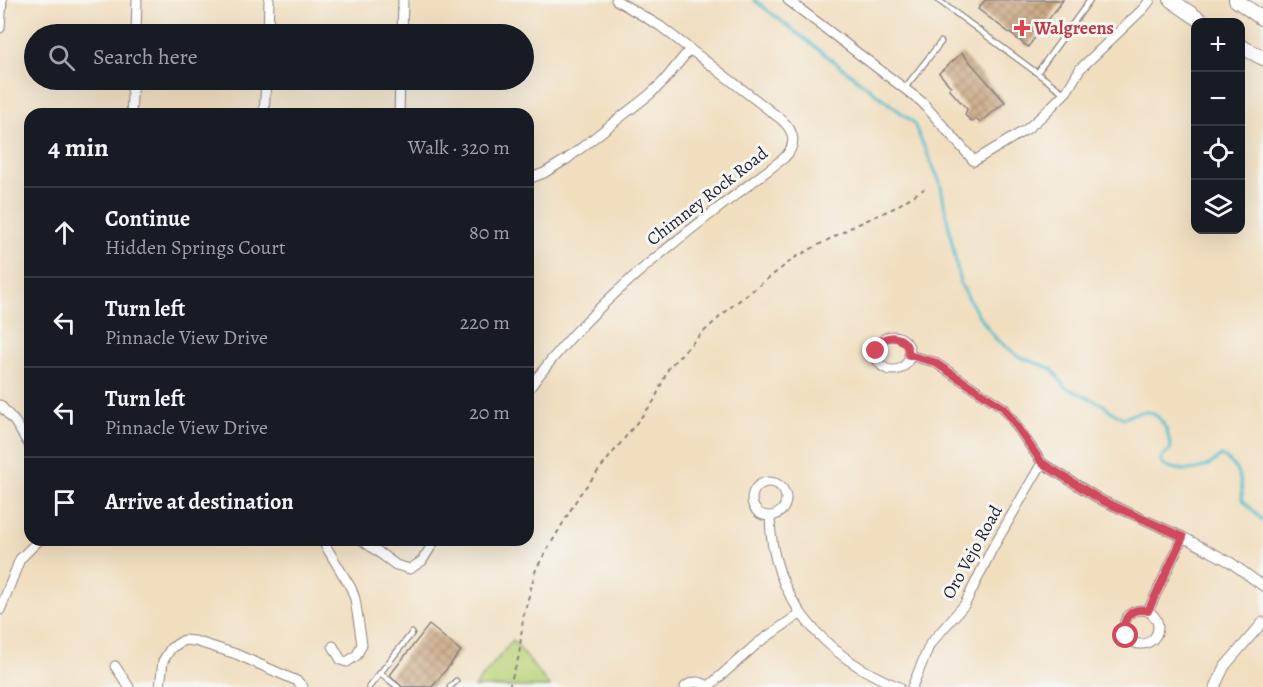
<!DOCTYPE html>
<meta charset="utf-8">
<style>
body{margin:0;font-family:Alegreya,serif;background:#242831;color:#f1f3f6}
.controls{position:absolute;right:18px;top:18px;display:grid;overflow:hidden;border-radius:12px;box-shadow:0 6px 24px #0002}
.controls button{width:54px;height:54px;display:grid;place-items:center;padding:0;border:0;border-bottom:2px solid #363941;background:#171b24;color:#f1f3f6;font:30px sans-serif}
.stop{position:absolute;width:18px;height:18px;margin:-14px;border:4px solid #d1495b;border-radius:50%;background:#fff}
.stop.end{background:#d1495b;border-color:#fff;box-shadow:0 2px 6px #0008}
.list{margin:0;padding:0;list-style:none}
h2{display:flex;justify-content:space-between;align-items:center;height:78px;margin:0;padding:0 24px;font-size:26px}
h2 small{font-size:20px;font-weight:400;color:#9ea1a6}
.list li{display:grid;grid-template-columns:39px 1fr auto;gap:18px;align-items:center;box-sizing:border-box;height:90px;padding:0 24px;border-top:2px solid #363941}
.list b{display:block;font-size:22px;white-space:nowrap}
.list p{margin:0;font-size:20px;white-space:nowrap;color:#9ea1a6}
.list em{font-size:20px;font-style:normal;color:#9ea1a6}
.icon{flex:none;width:33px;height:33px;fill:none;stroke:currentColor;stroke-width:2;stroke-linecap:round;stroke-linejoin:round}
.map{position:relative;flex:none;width:1263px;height:687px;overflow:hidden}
.search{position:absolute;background:#171b24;box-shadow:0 6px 24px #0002;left:24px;top:24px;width:510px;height:66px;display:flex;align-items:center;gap:15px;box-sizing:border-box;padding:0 21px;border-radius:33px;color:#9ea1a6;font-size:22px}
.panel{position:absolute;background:#171b24;box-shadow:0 6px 24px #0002;left:24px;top:108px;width:510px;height:438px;border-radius:18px}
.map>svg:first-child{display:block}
.grass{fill:#bad479;stroke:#6e7b5a;stroke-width:1.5}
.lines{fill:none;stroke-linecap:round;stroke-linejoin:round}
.stream{stroke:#4fbbca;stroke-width:3}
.building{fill:url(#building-cross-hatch)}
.lane-casing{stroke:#8a807d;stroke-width:7}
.street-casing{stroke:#8a807d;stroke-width:11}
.secondary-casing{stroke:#8a807d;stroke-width:16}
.path{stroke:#8a807d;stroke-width:2;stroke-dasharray:4.5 4.5;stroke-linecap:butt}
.lane{stroke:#fff;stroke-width:4.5}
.street{stroke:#fff;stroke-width:9}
.secondary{stroke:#fff;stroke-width:14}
.route{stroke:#d1495b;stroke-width:8}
.health-dot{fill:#e0444e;stroke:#f6f6f2;stroke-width:2}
.labels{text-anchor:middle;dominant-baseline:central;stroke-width:6;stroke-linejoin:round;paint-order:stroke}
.health-label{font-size:18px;font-weight:bold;fill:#be3a42;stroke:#f6f6f2;text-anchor:start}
.street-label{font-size:18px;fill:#22223b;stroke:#f6f6f2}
</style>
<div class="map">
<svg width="1263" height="687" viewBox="0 0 1263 687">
<defs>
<pattern id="building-cross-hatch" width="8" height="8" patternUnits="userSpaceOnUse" patternTransform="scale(1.5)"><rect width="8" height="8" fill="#c9a680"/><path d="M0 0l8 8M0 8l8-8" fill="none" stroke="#a3876a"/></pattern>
</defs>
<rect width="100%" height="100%" fill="#f6f6f2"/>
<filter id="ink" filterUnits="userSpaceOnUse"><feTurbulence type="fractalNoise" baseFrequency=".0167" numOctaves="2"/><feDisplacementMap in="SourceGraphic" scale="12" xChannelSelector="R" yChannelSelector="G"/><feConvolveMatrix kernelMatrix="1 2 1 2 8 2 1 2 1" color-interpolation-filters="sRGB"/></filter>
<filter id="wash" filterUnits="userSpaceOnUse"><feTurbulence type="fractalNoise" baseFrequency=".008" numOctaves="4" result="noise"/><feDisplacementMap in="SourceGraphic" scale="24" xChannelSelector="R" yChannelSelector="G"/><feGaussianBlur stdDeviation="1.35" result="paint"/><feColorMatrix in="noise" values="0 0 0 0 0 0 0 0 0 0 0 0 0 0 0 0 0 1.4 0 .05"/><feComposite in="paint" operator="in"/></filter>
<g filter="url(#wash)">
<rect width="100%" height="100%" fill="#f1debf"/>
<path class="grass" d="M513,640L550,687H474Z"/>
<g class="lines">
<path class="stream" d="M754,0L913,122L940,182L960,283L977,313L996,339L1018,356L1052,369L1065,387L1102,404L1113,413L1124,418C1129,416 1136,412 1142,412C1162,409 1169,434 1171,449L1162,457L1161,461L1163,465C1184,473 1204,472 1221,456C1237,462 1243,482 1242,499L1263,521"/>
</g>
<g id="blocks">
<path class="building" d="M985,0H1063L1028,47L978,9Z
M962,53L1005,102L980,123L976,119L972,122L965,115L967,109L949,89L951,87L939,73Z
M429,625L461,651L432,687H402L390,675Z"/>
</g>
</g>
<g filter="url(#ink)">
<use href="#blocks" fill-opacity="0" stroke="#8a807d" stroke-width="1.5"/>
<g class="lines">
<defs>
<path id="lane" d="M938,0L1037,73
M904,89L941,42
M1064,93L1037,73L1090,0
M380,673L398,687
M369,687L412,633
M450,687L456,681"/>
<path id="street" d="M788,0L922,102L974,161L1027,129L1042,116L1067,91L1080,69L1144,8L1150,0
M0,28L2,0
M136,34L137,0
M268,34L269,0
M402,34L403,0
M131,114L133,80
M264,114L266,80
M399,114L400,80
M528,179L544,173L567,159L649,95L663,82L690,49
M876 353a17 17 0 1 1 34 0a17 17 0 1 1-34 0Z
M909,355L934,362L1004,408L1042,463L1101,500L1183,537L1230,562L1263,586
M528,390C596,295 693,228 784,158C797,145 795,132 782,120L660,26L616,0
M0,405L15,422L30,446
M752 499a17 17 0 1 1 34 0a17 17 0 1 1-34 0Z
M770,516C771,599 825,657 899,687
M322,540L351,588L355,599L362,644L357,655L347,662L341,660L333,646
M362,540L396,565L410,569L422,561L435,540
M1124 627a17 17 0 1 1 34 0a17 17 0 1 1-34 0Z
M0,610L20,559L39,540
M1148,611L1183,537
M115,666L129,687
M709,686L758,643L801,613
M160,687L163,661L171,648L184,640L195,641L236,654L297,681L303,687
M685,687C693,680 701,681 709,687
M912,687L930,644L965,604L992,549L1042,463
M1215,687L1225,666L1263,622"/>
<path id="secondary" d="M1171,0L1203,22
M1236,0L1263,19
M1240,46L1263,58"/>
</defs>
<use href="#lane" class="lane-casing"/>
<use href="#street" class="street-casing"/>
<use href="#secondary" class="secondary-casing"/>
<path class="path" d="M509,687L519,656L523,618L536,569L580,494L654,401L669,367L700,335L732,306L796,257L852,227L894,208L924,189"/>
<use href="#lane" class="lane"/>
<use href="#street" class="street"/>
<use href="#secondary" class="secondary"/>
</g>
</g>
<g class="lines" filter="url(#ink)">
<path class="route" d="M876,351L882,340C896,333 908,340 909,355L934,362L1004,408L1042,463L1101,500L1183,537L1148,611C1131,606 1120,620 1126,636"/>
</g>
<path class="health-dot" d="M1019 19h6v6h6v6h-6v6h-6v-6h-6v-6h6z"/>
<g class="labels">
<g class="health-label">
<text x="1034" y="28">Walgreens</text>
</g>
<g class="street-label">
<text transform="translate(707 196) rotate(-38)">Chimney Rock Road</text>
<text transform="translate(972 552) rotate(-61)">Oro Vejo Road</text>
</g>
</g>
</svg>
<div class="controls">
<button>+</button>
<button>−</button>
<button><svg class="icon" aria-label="locate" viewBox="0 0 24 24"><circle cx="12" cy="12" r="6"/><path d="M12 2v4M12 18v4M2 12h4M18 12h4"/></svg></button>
<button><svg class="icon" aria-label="layers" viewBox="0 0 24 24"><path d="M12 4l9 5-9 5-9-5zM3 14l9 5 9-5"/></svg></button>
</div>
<div class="stop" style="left:1126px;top:636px"></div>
<div class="stop end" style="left:876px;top:351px"></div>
<div class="search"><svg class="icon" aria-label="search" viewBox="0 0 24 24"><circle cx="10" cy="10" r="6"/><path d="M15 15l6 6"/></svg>Search here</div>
<section class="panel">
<h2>4 min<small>Walk · 320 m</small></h2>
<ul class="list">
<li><svg class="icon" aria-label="ahead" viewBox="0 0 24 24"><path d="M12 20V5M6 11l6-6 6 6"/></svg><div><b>Continue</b><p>Hidden Springs Court</p></div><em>80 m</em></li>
<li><svg class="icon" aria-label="left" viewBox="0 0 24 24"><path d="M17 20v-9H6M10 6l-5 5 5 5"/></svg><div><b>Turn left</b><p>Pinnacle View Drive</p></div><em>220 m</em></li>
<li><svg class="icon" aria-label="left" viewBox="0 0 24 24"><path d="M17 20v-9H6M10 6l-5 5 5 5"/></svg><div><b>Turn left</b><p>Pinnacle View Drive</p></div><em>20 m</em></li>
<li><svg class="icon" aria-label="arrive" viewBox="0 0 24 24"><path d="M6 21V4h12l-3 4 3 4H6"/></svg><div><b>Arrive at destination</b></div></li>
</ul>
</section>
</div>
